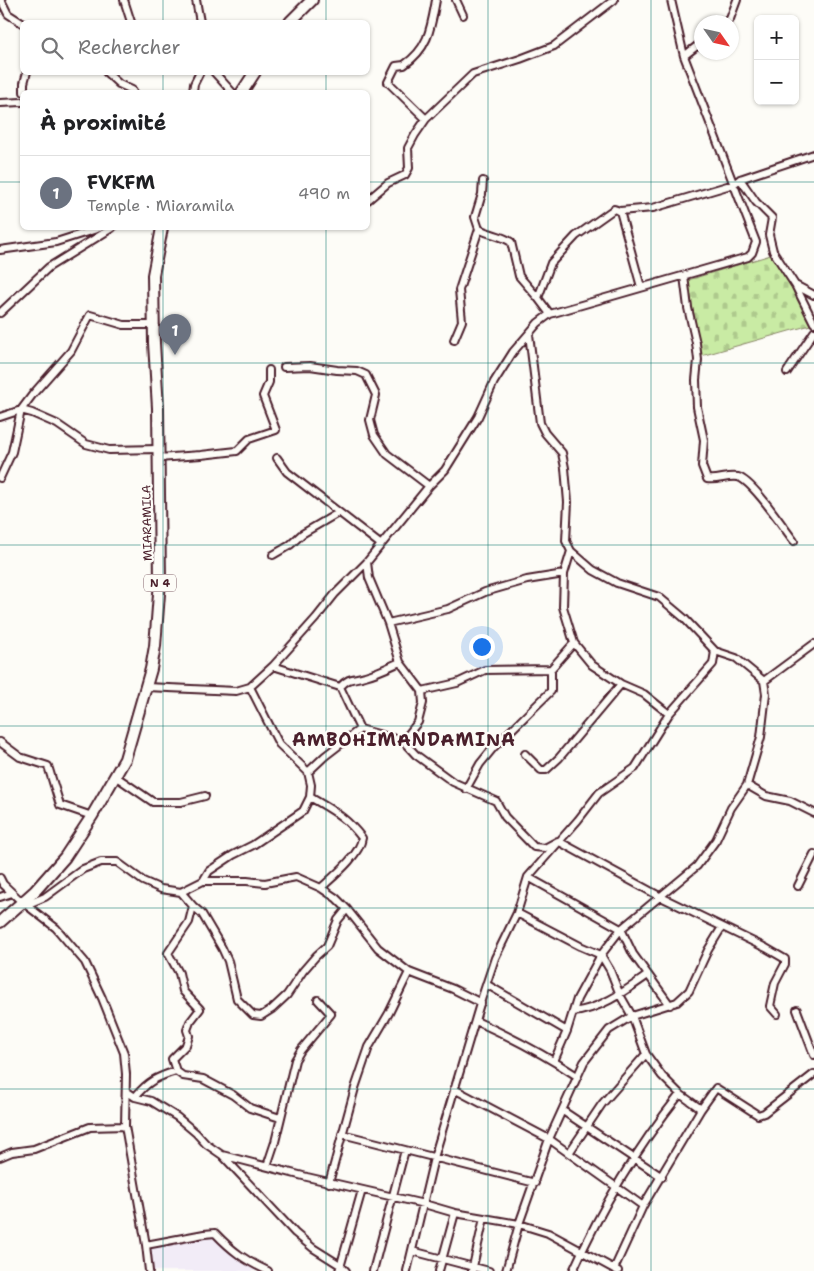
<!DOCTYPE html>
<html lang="fr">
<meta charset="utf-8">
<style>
body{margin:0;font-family:"Shantell Sans",sans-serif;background:#f2f2f2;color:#202124}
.controls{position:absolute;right:15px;top:15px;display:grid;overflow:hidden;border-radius:8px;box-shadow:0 1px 4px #0004}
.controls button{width:45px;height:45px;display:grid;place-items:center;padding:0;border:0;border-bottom:1px solid #e0e0e0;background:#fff;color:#202124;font:25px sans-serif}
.compass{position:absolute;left:694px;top:15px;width:45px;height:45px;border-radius:50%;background:#fff;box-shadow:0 1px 4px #0004;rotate:124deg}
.you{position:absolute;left:481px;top:646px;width:18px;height:18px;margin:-12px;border:4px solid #fff;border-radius:50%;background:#1a73e8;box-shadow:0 0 0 8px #1a73e833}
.badge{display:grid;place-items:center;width:32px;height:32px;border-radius:50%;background:#2563eb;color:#fff;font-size:16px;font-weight:700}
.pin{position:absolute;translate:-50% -41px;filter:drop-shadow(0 1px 2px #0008)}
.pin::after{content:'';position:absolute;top:26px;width:18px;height:15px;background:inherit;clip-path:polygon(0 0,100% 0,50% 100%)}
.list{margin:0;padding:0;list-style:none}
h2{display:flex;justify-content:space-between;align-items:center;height:65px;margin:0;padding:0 20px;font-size:21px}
h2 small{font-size:16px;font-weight:400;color:#757577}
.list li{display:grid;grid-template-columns:32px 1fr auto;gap:15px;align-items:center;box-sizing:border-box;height:75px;padding:0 20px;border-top:1px solid #e0e0e0}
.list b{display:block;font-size:19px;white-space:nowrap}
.list p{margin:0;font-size:16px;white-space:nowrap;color:#757577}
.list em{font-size:16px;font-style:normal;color:#757577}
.icon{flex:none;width:28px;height:28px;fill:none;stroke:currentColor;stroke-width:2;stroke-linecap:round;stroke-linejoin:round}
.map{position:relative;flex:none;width:814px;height:1271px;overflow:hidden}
.search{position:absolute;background:#fff;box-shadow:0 1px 4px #0004;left:20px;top:20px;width:350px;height:55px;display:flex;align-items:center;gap:12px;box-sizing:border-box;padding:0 18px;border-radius:8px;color:#757577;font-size:19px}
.panel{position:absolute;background:#fff;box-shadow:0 1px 4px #0004;left:20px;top:90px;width:350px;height:140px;border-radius:8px}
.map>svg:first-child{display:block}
.built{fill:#f2ecf7}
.cemetery{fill:url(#cemetery-stones);stroke:#8a8568}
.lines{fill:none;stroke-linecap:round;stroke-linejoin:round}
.minor-casing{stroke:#4a1f2b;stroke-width:10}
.primary-casing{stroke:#4a1f2b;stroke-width:14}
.minor{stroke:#fdfcf7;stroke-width:6}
.primary{stroke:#fdfcf7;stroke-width:10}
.grid{fill:none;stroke:#0f766e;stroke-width:1;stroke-opacity:0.55}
.labels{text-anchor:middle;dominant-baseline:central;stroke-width:4.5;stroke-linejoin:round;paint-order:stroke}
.shield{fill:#fdfcf7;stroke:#806168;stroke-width:1}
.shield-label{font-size:11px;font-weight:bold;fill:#4a1f2b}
.street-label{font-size:12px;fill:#4a1f2b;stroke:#fdfcf7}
.district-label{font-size:18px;font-weight:bold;letter-spacing:1px;fill:#4a1f2b;stroke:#fdfcf7}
</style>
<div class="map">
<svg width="814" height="1271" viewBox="0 0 814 1271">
<defs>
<pattern id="cemetery-stones" width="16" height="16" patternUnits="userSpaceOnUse" patternTransform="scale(1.25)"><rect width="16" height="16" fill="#c9eba4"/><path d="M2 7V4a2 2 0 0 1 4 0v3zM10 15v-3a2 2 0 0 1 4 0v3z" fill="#aec98d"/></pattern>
</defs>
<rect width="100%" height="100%" fill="#fdfcf7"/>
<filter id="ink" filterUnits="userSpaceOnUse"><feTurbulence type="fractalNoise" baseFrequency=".02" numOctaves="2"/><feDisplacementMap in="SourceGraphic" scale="10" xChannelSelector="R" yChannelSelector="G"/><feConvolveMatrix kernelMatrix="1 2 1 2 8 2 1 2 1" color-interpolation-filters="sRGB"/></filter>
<g filter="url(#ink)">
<path class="built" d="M215,1233L233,1252L268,1271H150L146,1245Z"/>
<path class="cemetery" d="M774,254L814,324L701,356L688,280Z"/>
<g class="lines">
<defs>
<path id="minor" d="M1,0L8,14L22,23
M124,0L131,22
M196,0L200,22
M456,0L463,15
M726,22L730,19L737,0
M684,56L702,42
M106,72L119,84L132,90L133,92
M214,72L232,92
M24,92V83L27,72
M193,92L194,84L200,72
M0,103L22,102
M426,119L388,82L396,66L404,65C429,48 431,27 436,0
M740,179L756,202L772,218L769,235L773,251L795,285L814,323
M483,181L482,194L475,217L479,229C490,235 501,235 511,242L519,276L538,298L550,314
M368,200L388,183L405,175L409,168L408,148L415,135L426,119L473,74L520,59L554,46L614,0
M620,211L653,208L734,184L740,179L814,154
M0,250L56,242L100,228
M684,276L688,308L696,343L698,360L696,380L697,407L704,440L702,466L707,479C718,481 727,475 738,477C753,481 783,527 794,541
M795,285L814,295
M538,298L551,263L576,236L614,209L620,211L641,287
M0,313L49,267L112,228
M529,334L540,423L545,433L562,453L565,468L568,502L566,541L571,551L564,574L563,607L574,643L592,665L621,684L644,694L669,714
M454,340L462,321L459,290L479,229
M284,367L310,366L337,370L357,371L366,375L376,395L370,420L374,435L387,454L429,486
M787,372L814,332
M0,417L21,410L32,413L57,424L86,444L109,450L158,449
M158,458L201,455L237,451L249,439L276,430L263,396L269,382V370
M277,458L287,472L380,544
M0,478L12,452L21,410L33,394L71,351L90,315L124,325H154
M273,555L290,545L302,534L338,513
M367,562L369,578L388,623L400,662L422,691L423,703L418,722L403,741
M388,623L448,609L485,592L527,580L564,574
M273,666L340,687L360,729L403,741L416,755L453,782L496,801L505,817L534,847L545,848L558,841L661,897L766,948L785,959V964L775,983L770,1006L777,1014
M764,681L814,644
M146,687L236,691L250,687L273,666L316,618L335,594L367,562L429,486L445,470L478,417L494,382L513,352L538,323L550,314L748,257L752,253L756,242L684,56L671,0
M340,687C350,676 354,680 365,676C377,673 389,667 400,662
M422,691L457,683L485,670L551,669L574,643
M0,742L20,757L48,766L60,805L92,816
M525,754L541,770H546L559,758L621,684
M308,772L325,756L360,729
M115,776L153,802H181L205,796
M747,785L766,796L790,801L814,813
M466,789L480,764L493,748L551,691V669
M310,797C333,811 345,816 362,838C360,855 334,876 321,888
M528,877L621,929L633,954L670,1005
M0,878L3,884L23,903
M203,881L209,871L233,855L253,845L303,811L310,797L311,785L308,772L279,744L250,687
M798,886L814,854
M0,897L12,893
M25,904L56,928L85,962L102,998L124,1053L126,1074L125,1126L146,1245L149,1271
M26,905L45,897L83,869L101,862H117L143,881L161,889L181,892L203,881H247L265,883L296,877L321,888L336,898L347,909L378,948L409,972L453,989L481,1003
M193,906L202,914L222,948L228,961L237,999L253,1015L261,1016L272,1009L287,995L303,971L316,956L327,946L338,920L347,909
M517,913L580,946L601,955L610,970L620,995L632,1016L646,1054L662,1076L680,1094L701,1109
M486,984L567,1031
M797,1010L814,1055
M573,1012C601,1009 625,991 648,975
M476,1021C511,1037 545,1055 577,1076
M554,1061L567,1031L577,999L601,955L621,929L697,866L716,840L731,808L747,785L761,737L766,694L764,681L736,658L715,651
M176,1071L172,1059L186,1045L189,1036L187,1030L190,1022L200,1009L183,991L179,973L168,953L189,922L193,906L181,892
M454,1089L549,1139L643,1206
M126,1091L135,1097L151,1101L177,1117L196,1133L206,1144L222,1155L307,1177L424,1204L455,1213L519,1224L548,1233L618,1271
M135,1097C148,1081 157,1077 176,1071L183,1076L203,1079L233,1095L250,1108L280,1118
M563,1111L662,1177
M342,1134L535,1183
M569,1153L602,1104L646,1054
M223,1156L295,1233L313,1248L340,1265L346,1271
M0,1157L12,1152L34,1149L90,1127L125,1126
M267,1166L275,1142L295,1060L301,1050L331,1014L318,1000
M329,1183L355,1088L369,1047L389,1013L409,972
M146,1245L204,1234L215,1233C232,1251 246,1261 268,1271
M412,1251L489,1271
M614,1269L643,1206L701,1109L716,1088L758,1115L764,1113L814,1074
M339,1271L362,1190
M373,1271L405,1150
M407,1271L434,1158L482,997L495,958L517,913L528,877L578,820L599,793L635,768L669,714L713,664L715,651L684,618L659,597L617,583L593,570L571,551
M439,1271L455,1213
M472,1271L484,1218
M506,1271L519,1224L549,1139L584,1062L609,1030L632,1016L677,1002L689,991L708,950L722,927
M573,1271C601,1208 637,1148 680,1094"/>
<path id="primary" d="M290,22L312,0
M242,92L255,72
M0,922L35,891L65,857L92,816L125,759L151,669L155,646L160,581L158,408L154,343L153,275L162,228"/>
</defs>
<use href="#minor" class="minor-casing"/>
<use href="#primary" class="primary-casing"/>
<use href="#minor" class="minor"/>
<use href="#primary" class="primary"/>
</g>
</g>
<path class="grid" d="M163,0V22M326,0V22M488,0V1271M651,0V1271M163,72V92M326,72V92M0,182H22M368,182H814M163,228V1271M326,228V1271M0,363H814M0,545H814M0,726H814M0,908H814M0,1089H814"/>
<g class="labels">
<rect class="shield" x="144" y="574.5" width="32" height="17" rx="4"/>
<g class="shield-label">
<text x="160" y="583">N 4</text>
</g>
<g class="street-label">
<text transform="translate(147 523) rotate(-91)">MIARAMILA</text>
</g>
<g class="district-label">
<text x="404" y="740">AMBOHIMANDAMINA</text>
</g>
</g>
</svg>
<div class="controls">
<button>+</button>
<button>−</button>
</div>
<svg class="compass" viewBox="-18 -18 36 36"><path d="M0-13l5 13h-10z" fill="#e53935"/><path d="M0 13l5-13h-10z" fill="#757577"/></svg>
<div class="you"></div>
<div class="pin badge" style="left:175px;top:355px;background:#6b7280">1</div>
<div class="search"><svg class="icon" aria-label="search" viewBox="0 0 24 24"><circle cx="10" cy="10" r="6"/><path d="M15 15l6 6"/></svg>Rechercher</div>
<section class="panel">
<h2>À proximité<small></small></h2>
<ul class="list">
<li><span class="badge" style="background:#6b7280">1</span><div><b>FVKFM</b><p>Temple · Miaramila</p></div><em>490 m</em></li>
</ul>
</section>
</div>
